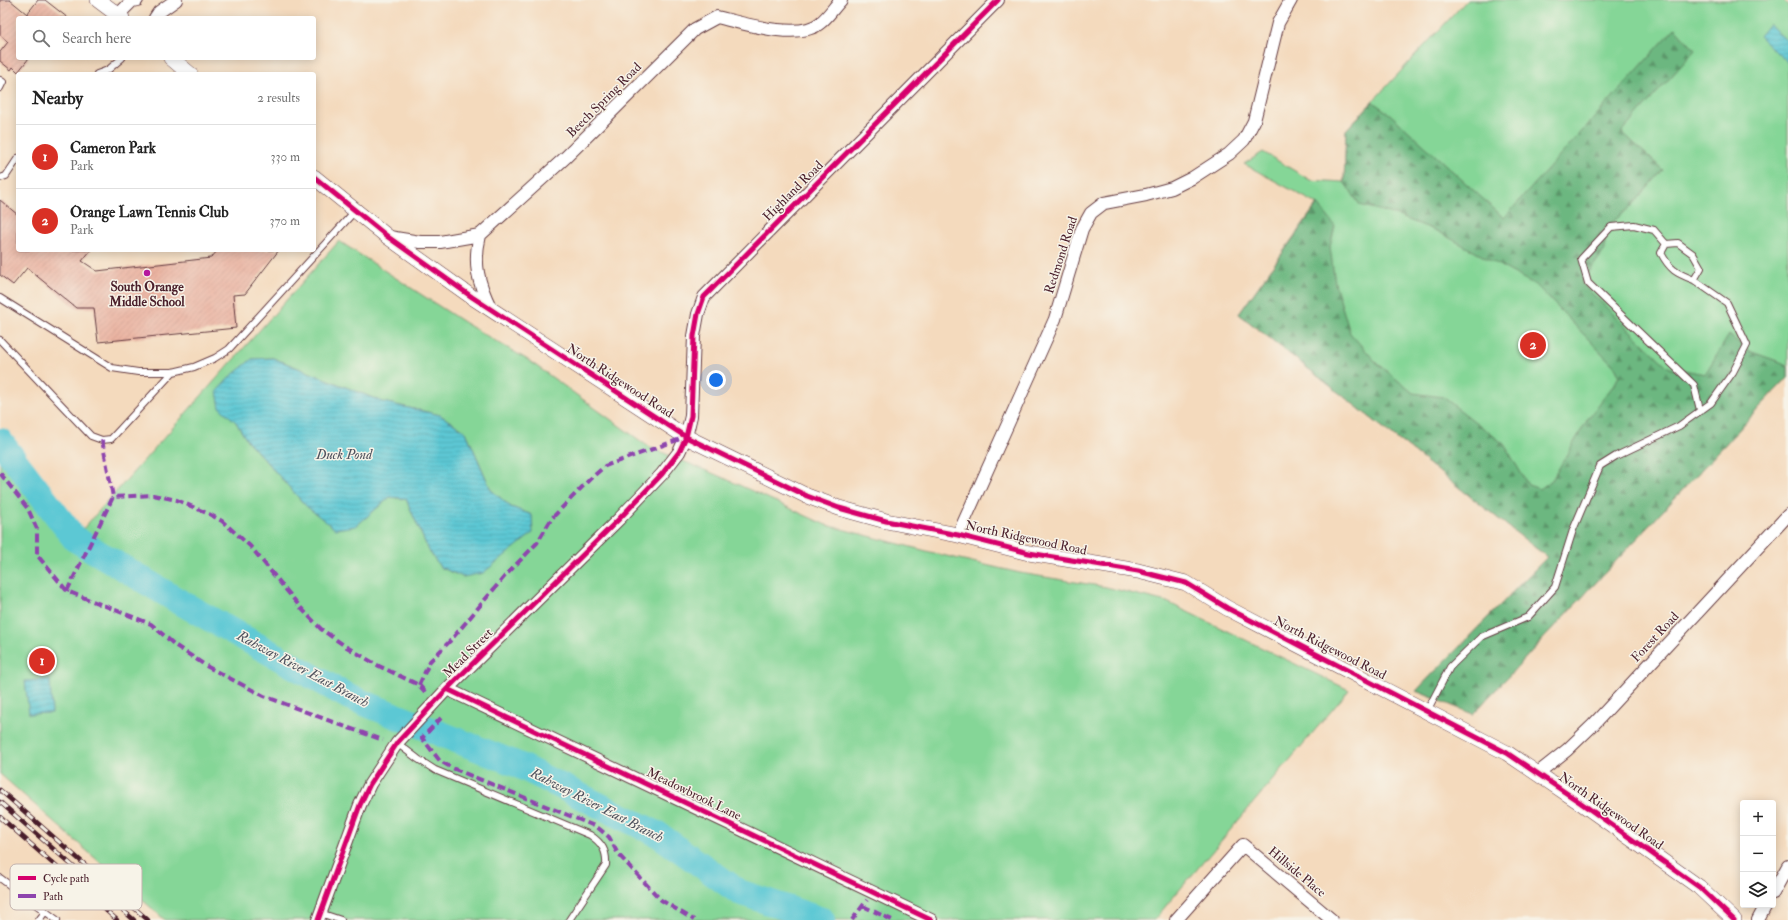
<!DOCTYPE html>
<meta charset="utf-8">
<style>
body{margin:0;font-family:"IM FELL Double Pica",serif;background:#f2f2f2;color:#222}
.controls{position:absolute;right:12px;bottom:12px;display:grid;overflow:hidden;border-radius:4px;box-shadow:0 2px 10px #0003}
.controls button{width:36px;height:36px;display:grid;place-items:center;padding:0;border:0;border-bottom:1px solid #e0e0e0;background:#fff;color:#222;font:20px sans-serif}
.you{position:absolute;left:716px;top:380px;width:14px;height:14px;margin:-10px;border:3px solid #fff;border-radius:50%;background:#1a73e8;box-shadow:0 0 0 6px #1a73e833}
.badge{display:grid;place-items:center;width:26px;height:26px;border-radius:50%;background:#d93025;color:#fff;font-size:13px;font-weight:700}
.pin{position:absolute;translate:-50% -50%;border:2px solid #fff;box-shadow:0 1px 4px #0006}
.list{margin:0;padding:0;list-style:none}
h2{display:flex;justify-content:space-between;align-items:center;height:52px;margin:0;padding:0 16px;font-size:17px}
h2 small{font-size:13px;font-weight:400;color:#767676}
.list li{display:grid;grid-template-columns:26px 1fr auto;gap:12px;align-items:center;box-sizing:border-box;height:64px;padding:0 16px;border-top:1px solid #e0e0e0}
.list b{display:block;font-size:15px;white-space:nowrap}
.list p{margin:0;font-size:13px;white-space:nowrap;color:#767676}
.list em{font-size:13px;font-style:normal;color:#767676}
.icon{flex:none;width:22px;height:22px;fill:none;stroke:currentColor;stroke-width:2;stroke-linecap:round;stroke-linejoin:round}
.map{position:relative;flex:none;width:1788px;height:920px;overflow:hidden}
.search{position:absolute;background:#fff;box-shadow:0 2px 10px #0003;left:16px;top:16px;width:300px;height:44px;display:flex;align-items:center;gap:10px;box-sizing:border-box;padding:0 14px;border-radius:4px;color:#767676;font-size:15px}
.panel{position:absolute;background:#fff;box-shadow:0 2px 10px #0003;left:16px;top:72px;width:300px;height:180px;border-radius:4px}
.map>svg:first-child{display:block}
.green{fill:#85d697;stroke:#687a61;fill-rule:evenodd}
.forest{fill:url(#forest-firs);stroke:#5b6b56}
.water{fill:url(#water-rules);stroke:#537480}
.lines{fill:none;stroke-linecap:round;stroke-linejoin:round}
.river{stroke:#5cc8d4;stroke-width:26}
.building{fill:url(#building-hatch)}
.service-casing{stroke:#643b41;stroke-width:8}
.minor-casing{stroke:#643b41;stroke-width:14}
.tertiary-casing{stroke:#643b41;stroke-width:16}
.service{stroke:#fff;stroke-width:6}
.minor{stroke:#fff;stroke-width:12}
.tertiary{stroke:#fff;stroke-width:15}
.rail-casing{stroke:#4a1f2b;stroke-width:4.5}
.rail{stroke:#f7f3e8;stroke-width:3;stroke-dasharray:9;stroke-linecap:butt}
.quiet{stroke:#8e44ad;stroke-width:4;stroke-dasharray:8 4;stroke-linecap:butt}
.cycleway-casing{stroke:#f7f3e8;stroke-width:8}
.cycleway{stroke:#d6006c;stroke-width:5}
.poi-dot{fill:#b5179e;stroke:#f7f3e8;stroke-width:1.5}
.labels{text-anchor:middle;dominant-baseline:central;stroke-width:3;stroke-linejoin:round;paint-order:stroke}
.street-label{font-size:13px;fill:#4a1f2b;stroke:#f7f3e8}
.poi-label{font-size:13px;font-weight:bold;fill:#4a1f2b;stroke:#f7f3e8}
.water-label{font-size:14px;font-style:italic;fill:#4f525e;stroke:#f7f3e8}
.key{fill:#f7f3e8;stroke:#c3b3af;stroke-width:1}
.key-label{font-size:11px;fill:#4a1f2b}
</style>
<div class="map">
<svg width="1788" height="920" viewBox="0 0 1788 920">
<defs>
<pattern id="forest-firs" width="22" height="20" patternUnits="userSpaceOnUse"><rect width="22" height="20" fill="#6cb780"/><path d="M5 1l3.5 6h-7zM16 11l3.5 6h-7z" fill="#5b9469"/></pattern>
<pattern id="water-rules" width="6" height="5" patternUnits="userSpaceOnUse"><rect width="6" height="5" fill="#5cc8d4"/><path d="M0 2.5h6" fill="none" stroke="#52abb6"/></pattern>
<pattern id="building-hatch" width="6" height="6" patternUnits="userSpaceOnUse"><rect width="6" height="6" fill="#eab09e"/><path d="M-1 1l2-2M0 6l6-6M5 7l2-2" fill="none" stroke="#ca9788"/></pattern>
</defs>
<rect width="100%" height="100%" fill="#f7f3e8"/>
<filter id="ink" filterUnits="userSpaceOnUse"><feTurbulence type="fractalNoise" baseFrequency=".025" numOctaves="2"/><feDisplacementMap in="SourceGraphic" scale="8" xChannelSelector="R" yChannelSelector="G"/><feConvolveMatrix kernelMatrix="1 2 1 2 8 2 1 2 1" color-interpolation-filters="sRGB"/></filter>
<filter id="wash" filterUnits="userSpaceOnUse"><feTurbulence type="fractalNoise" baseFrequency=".012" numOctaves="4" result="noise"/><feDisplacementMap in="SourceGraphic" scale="16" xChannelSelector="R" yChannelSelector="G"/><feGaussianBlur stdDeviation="0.9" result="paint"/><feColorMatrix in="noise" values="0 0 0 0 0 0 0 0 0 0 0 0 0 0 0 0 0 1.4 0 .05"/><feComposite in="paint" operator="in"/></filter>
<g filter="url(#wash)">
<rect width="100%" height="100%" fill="#f4dabd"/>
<path class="green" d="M1467,0H1783L1788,5V377L1473,714L1416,691L1547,557L1239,314L1317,204L1244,164L1263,152L1310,180L1344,182L1346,130Z
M339,241L465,323L528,360L649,447L724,478L826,525L942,555L1020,573L1106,587L1167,602L1349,690L1154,920H165L0,774V448L81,531ZM273,358L383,402L440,415L466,432L491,490L511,507L532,515L463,577L440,567L428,549L406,499L390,497L356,526L306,506L246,439L236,422L252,359Z"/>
<path class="forest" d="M1675,28L1695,50L1622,132L1663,170L1631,207L1605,228V250L1581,283L1668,367L1705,374L1729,335L1749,351L1783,363L1788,367V377L1473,714L1416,691L1547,557L1239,314L1318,204L1335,226L1330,247L1335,283L1350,333L1376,362L1413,393L1443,397L1504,444L1528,485L1540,489L1552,480L1589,417L1616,382L1619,375L1616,368L1537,286L1437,231L1393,214L1360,205L1344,182L1346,130L1373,102L1391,115L1504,218Z"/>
<path class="water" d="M1769,24L1788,42V63L1759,36Z
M273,358L383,402L440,415L466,432L491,490L511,507L532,515L533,533L483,573L463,577L440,567L428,549L406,499L390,497L356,526L335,529L306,506L246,439L236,422L220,408L217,391L231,376L252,359Z
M50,679L52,713L29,714L25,681Z"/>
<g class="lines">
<path class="river" d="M0,441L75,539L180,602L349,697L516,764L659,835L739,892L822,920"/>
</g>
<g id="blocks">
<path class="building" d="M0,0H10L27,14L38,0H45L68,18H18V58H29L18,72L13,67L11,70L0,61V52L8,42L0,35Z
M0,200L18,215V250H91L82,261L97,271L211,258L218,250H279L245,294L233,295L236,328L98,342L94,308H76L27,268L13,285L0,275Z"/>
</g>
</g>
<g filter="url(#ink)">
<use href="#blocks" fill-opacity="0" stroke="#643b41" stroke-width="1"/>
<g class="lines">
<defs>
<path id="service" d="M97,74L108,70L122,58
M0,80L3,82L0,88
M0,178L6,176L18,158
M1678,243L1693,254L1701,268L1694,280C1676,273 1670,270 1661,253L1666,244Z
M1666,244L1654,230L1634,225L1611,227L1581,259L1588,283L1694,385L1700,410
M0,298L112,368L138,372H173L194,367L215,358L229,349L355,211
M0,340L91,436L102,440L111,439L173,372
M1427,711L1450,667L1481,637L1528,617L1555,587L1573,530L1600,466L1616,456L1679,426L1711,403L1733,372L1747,345L1727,303L1694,280
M397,743L418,759L435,770L590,835C602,843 607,851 606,865L569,920
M0,878L57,920
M320,913L341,920
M39,920L45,912"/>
<path id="minor" d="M118,15L132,1L137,0
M155,18L159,12L176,0
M480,235C473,263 478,283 491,309
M389,237L420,242H440L480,235L566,157L695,29L717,17C742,23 799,41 820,23C828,17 834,7 841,0
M958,535L1055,319L1082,229L1091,213L1104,203L1146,195L1172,188L1192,178L1229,154L1244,140L1254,121L1278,23L1291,0
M447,689L931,920
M1538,773L1567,750L1593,725L1788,515
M1773,893L1788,866
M318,920L360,805L370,784L397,743L447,689L619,519L662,474L679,452L686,437L691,416L694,336L698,314L704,297L998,0
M1176,920L1243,845L1332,920
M1758,920L1766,905"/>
<path id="tertiary" d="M98,0L122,18
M171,58L190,74
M314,177L388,237L472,297L686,437L807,496L839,508L886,521L958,535L1029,553L1138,571L1186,583L1227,608L1507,753L1581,803L1699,887L1734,920"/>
</defs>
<use href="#service" class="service-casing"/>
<use href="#minor" class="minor-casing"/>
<use href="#tertiary" class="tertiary-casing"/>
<use href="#service" class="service"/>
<use href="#minor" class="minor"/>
<use href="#tertiary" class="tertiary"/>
<defs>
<path id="rail" d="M0,790L148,920
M0,802L134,920
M0,817L117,920"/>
</defs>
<use href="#rail" class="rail-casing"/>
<use href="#rail" class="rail"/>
<path class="quiet" d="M102,440L113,497
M0,473L28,509L37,529V555L67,591L151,624L176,646L208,667L264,696L346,727L383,740
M67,591L113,497L153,495L177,500L209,514L222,521L250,546L301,608L321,629L345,646L379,666L419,685L427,694
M419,685L430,661L451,640L505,576L537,543L552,518L590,479L605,466L686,437
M441,718L422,738L440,761L452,768L597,827L609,837L618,854L661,900L694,920
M863,906L892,920
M852,920L867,900"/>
<defs>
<path id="cycleway" d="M314,177L388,237L472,297L686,437L807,496L839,508L886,521L958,535L1029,553L1138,571L1186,583L1227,608L1507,753L1581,803L1699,887L1734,920
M447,689L931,920
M318,920L360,805L370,784L397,743L447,689L619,519L662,474L679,452L686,437L691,416L694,336L698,314L704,297L998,0"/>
</defs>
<use href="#cycleway" class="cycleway-casing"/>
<use href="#cycleway" class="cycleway"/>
</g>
</g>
<circle class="poi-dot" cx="147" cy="273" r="4"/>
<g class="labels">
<g class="street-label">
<text transform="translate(604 100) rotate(-45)">Beech Spring Road</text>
<text transform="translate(793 191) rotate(-45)">Highland Road</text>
<text transform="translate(1061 255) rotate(-72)">Redmond Road</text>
<text transform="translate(620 381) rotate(33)">North Ridgewood Road</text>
<text transform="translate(1026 538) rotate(12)">North Ridgewood Road</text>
<text transform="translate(1655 637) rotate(-47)">Forest Road</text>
<text transform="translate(1330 648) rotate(27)">North Ridgewood Road</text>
<text transform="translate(468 653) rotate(-45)">Mead Street</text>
<text transform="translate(694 794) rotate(26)">Meadowbrook Lane</text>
<text transform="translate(1611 811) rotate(35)">North Ridgewood Road</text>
<text transform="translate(1297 872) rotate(40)">Hillside Place</text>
</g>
<g class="poi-label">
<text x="147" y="287">South Orange<tspan x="147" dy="15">Middle School</tspan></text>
</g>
<g class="water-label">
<text x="344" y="454">Duck Pond</text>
<text transform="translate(303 669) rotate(28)">Rahway River East Branch</text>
<text transform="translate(597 805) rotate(27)">Rahway River East Branch</text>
</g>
</g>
<rect x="10" y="864" width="132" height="46" rx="6" class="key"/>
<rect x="18" y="876" width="18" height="4" fill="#d6006c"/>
<rect x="18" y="894" width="18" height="4" fill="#8e44ad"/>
<g class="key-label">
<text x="43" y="882">Cycle path</text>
<text x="43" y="900">Path</text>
</g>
</svg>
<div class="controls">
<button>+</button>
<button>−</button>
<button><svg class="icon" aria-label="layers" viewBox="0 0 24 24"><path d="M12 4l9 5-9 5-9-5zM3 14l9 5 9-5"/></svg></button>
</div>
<div class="you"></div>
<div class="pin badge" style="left:42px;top:661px">1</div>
<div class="pin badge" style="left:1533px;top:345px">2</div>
<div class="search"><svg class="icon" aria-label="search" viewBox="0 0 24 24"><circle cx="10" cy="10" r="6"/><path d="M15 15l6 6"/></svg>Search here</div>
<section class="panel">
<h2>Nearby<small>2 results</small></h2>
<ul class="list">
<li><span class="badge">1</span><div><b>Cameron Park</b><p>Park</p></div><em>330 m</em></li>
<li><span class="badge">2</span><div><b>Orange Lawn Tennis Club</b><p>Park</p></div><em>370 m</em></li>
</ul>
</section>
</div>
